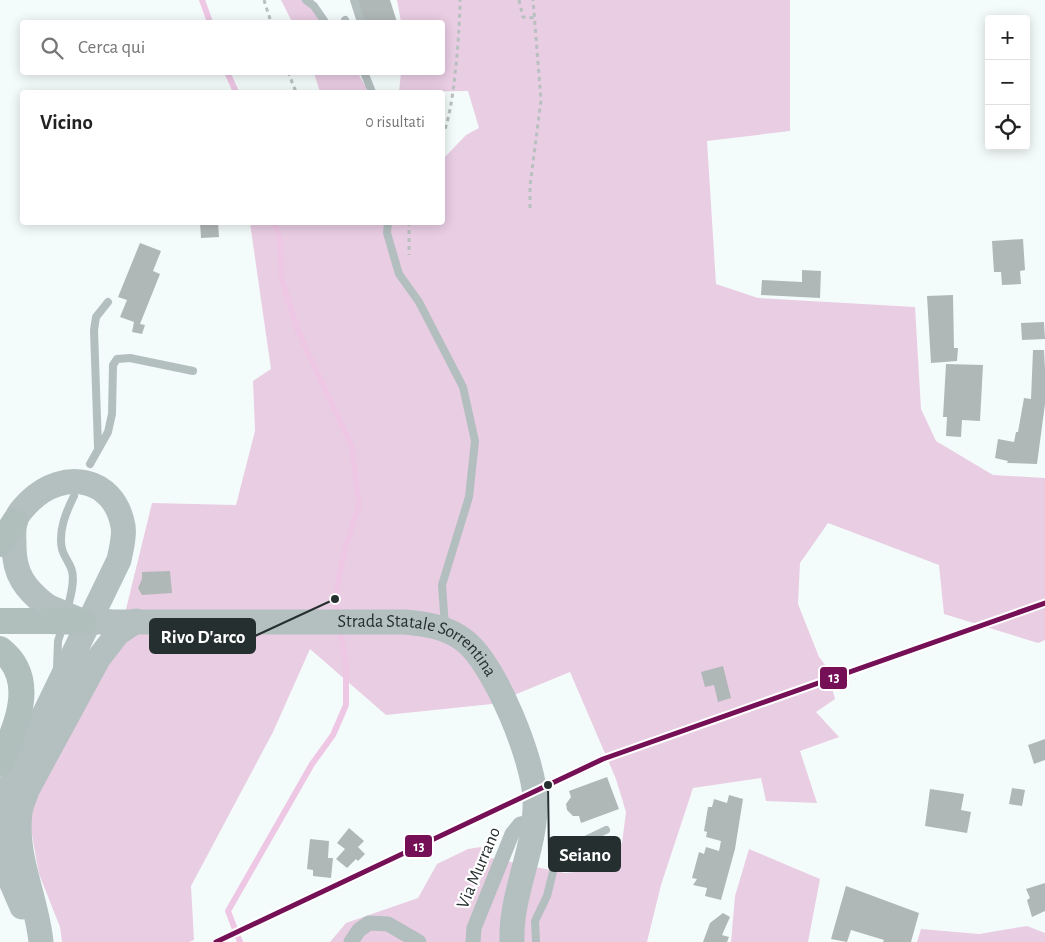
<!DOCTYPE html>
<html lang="it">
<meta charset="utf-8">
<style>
body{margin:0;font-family:"Alegreya Sans",sans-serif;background:#f6f6f6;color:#222}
.controls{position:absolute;right:15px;top:15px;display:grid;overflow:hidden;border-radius:5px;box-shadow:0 2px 12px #0003}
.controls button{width:45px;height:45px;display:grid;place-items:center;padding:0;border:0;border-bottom:1px solid #e0e0e0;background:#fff;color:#222;font:25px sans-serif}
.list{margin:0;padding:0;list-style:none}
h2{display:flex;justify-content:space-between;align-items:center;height:65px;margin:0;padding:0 20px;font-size:21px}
h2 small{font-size:16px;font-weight:400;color:#767676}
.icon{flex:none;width:28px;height:28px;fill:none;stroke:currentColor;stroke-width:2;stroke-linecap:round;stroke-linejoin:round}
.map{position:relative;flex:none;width:1045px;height:942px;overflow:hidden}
.search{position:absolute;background:#fff;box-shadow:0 2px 12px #0003;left:20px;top:20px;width:425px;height:55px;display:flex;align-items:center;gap:12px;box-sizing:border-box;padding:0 18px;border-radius:5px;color:#767676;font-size:19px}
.panel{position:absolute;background:#fff;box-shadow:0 2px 12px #0003;left:20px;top:90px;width:425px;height:135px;border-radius:5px}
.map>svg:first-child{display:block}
.forest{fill:#e9cde3}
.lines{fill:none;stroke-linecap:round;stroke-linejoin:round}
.stream{stroke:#eec7e4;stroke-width:6}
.building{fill:#b0b8b7}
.path{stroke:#b8c0c0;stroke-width:3;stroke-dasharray:4 4;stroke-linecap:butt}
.service{stroke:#b3bebe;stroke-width:8}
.minor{stroke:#b3bebe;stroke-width:15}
.primary{stroke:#b3c0bf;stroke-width:25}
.trunk{stroke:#b0bebc;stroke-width:26}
.primary-bridge{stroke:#b3c0bf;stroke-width:25}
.trunk-bridge{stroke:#b0bebc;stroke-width:26}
.rail-1-casing{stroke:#fff;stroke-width:9}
.rail-1{stroke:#751056;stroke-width:5}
.labels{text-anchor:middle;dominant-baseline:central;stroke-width:4.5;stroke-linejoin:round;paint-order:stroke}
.street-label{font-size:18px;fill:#262f2f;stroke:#fff}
.leader{fill:none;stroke:#262f2f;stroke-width:2}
.callout-dot{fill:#262f2f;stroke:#fff;stroke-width:2}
.callout{fill:#262f2f;stroke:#262f2f;stroke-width:2}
.callout-label{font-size:19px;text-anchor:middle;font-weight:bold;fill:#fff}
.line-badge{stroke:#fff;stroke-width:2}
.badge-label{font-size:14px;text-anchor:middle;font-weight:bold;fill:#fff}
</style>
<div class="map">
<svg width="1045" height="942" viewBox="0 0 1045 942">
<rect width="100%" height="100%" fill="#f4fcfb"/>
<path class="forest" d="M281,0H306L325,22H292Z
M397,0H790V131L707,141L716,284L758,298L915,307L921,409L936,441L993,475L1045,478V640L1038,643L944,614L939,565L828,523L800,563L798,604L819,657L826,666L835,699L816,712L839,737L800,751L817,803L766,801L761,778L693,788L661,885L647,942H330L346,923L418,898L437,864L468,849L481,847L491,858L565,873L584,871L604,862L622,843L626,812L616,779L570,672L492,704L386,715L310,649L273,732L191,886L194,940L189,942H62L60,927L39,874L31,830V806L46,773L115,654L152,503L236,505L255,431L253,381L271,369L250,223L442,222L443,159L466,135L479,128L468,91L399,92L401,73L442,72V22H401Z
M314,73H358L366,87L367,92H320Z
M749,849L820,879L808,942H731L735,896Z
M1027,926L1045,933V942H917L921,929L979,934Z"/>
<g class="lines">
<path class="stream" d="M202,0L210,22
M227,72L236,92
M274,222L280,240L282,280L298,331L352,447L359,505L344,553L335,599L338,616
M240,942L228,911L312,764L333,735L346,705V664L339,626"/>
</g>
<path class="building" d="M356,0H390L397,22H364Z
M200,222H218L219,237L201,238Z
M1023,239L1025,270L1020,271L1021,284L1002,285L1001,272H994L992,241Z
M140,243L161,251L153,271L160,274L140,324L145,325L142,334L132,332L134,322L120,317L127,300L118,297Z
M802,270L821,271L820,298L761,295L762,280L802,282Z
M953,295L954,348H958L957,361L931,363L927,296Z
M1044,322L1045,339L1022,340L1021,323Z
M1033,350H1044L1045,369V404L1037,464L1007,463L1008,461L995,458L998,439L1014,442L1016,432H1018L1024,398L1031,399Z
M946,364L983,365L980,421L962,420L961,437L946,436L947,417H943Z
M170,571L172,593L142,595L138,588L142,579V572Z
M723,666L731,698L718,702L714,685L705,687L701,672Z
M1045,739V760L1034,764L1028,745Z
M607,777L619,809L581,823L579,816H573L567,810L566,804L571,797L569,791Z
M1012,788L1025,790L1022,806L1009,804Z
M930,789L964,794L961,810L971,812L967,833L925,826Z
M729,795L743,799L735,849L721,900L705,896L707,888L693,885L697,879L692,878L699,852L704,854L706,847L719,851L721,841L706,837L707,832L704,831L708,807H712L714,799L727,803Z
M349,828L364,841L358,847L365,854L358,861L356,859L347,868L336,859L345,849L337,843Z
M310,839L329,841L328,858H333L331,878L313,876V870L307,869Z
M1045,883V911L1032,917L1027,900L1030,898L1026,889Z
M846,886L919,913L911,942H883L884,940L851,930L847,942L831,939Z
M723,913L730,917L722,935L729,937L727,942H703L710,923Z"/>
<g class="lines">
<path class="path" d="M264,0L271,22
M519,0L523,17L534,18
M288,72L296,92
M442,136C454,116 460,26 460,0
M530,208V186L541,100L533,0
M409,222V255"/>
<path class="service" d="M306,0L314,6L325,22
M354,0L361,22
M345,20L346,22
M364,72L372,92
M388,222L387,233L399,274L419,302L463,387L475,441L469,497L442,585L445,627
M98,447L94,330L96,317L108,302
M90,464L108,432L112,414L113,365L117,359L130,358L193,371
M67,610C70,599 75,582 72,571C70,563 64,557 62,549C58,531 66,512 74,496
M57,669L58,641L63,626
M536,942L535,921L547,896L554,868L581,842L606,830"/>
<path class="minor" d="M351,942L359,930L369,923L388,924L419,942
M473,942L474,928L512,834L520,824L534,821"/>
<g class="primary">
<path id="s1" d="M110,622H405C427,624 447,627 465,641C496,666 534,761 535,799C537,848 510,893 512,942"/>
<path d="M0,823L1,810L10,785L119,560C121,549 125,537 123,526C114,476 63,469 30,501C24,507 16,515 15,523C13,530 14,538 14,546C14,574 25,589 47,606"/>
<path d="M0,844L3,863L22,907"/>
<path d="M41,942C37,899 14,856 20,812C21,805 25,797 27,790L98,659L118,633L136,621"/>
</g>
<path class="trunk" d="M0,544L15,521
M0,621H48
M0,649C39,679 16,727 0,763"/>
<path class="primary-bridge" d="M47,606L84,622H110"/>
<path class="trunk-bridge" d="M48,621L84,622"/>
<defs>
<path id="rail-1" d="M216,942L603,759L1045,603"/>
</defs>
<use href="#rail-1" class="rail-1-casing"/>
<use href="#rail-1" class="rail-1"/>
</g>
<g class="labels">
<g class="street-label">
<text stroke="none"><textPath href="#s1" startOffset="315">Strada Statale Sorrentina</textPath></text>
<text transform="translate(479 868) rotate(-67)">Via Murrano</text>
</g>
</g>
<path class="leader" d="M335 599L255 636M548 785L549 854"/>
<g class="callout-dot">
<circle cx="335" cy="599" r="5"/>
<circle cx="548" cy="785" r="5"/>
</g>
<g class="callout">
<rect x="150" y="619" width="105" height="34" rx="5"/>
<rect x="549" y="837" width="71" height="34" rx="5"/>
</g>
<g class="callout-label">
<text x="203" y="643">Rivo D'arco</text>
<text x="585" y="861">Seiano</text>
</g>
<g class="line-badge">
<rect x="819" y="666" width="29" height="24" rx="5" fill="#751056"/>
<rect x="404" y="834" width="29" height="24" rx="5" fill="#751056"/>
</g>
<g class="badge-label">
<text x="834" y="682">13</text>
<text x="419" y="851">13</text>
</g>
</svg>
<div class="controls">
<button>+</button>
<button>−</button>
<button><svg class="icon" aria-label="locate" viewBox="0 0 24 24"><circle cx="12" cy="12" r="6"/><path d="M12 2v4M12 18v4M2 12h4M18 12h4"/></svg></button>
</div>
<div class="search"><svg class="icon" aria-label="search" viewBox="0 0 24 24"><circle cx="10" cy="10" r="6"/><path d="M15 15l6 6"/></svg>Cerca qui</div>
<section class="panel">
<h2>Vicino<small>0 risultati</small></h2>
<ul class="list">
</ul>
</section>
</div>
